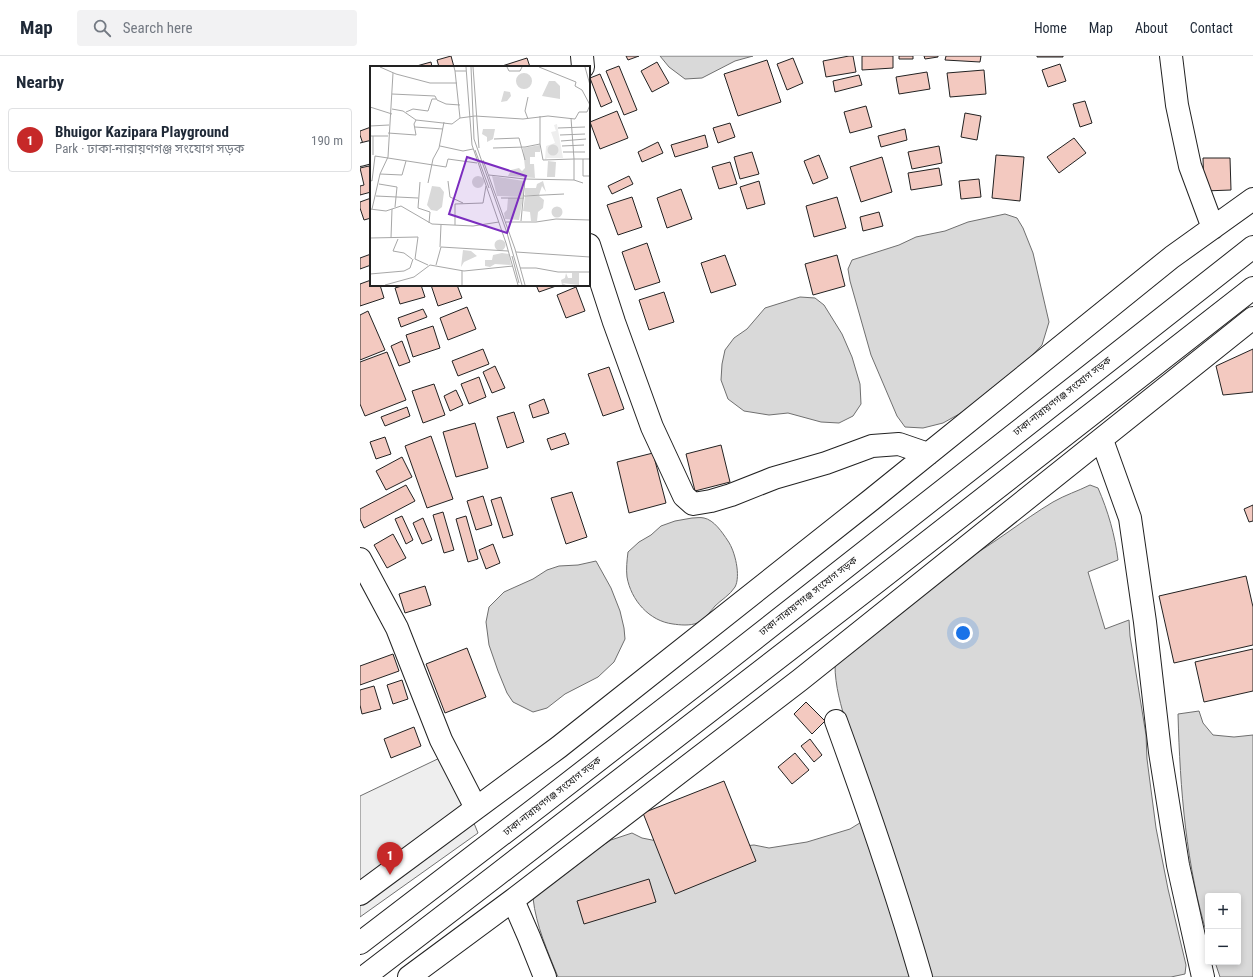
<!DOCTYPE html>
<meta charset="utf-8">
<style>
body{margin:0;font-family:"Roboto Condensed","Noto Sans Bengali",sans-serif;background:#f2f2f3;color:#1f2937}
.controls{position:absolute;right:12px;bottom:12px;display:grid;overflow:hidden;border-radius:4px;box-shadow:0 2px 6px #0003}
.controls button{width:36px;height:36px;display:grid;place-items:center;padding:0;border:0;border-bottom:1px solid #e0e1e3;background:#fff;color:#1f2937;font:20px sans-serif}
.you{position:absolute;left:603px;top:577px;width:14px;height:14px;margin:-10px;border:3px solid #fff;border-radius:50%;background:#1a73e8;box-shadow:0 0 0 6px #1a73e833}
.badge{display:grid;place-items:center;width:26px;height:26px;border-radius:50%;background:#c62828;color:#fff;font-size:13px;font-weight:700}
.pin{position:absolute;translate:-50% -33px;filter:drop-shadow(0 1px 2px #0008)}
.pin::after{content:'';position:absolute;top:21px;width:14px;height:12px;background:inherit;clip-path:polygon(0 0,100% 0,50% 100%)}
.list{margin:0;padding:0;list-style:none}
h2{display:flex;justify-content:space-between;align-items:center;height:52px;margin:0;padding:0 16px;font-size:17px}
h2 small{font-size:13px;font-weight:400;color:#747a83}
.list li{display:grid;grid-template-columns:26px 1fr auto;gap:12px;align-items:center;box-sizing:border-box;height:64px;margin:0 8px 8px;padding:0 8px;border:1px solid #e0e1e3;border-radius:4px}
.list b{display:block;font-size:15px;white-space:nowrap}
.list p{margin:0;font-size:13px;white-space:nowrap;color:#747a83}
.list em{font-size:13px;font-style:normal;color:#747a83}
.icon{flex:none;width:22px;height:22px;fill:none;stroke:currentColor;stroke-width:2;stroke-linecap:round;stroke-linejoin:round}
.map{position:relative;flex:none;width:893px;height:921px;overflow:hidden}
header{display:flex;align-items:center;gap:24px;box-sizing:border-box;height:56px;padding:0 20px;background:#fff;border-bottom:1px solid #e0e1e3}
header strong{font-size:19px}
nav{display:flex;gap:22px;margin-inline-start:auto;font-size:14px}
.search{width:280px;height:36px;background:#f2f2f3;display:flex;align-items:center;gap:10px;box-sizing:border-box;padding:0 14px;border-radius:4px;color:#747a83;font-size:15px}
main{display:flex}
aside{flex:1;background:#fff}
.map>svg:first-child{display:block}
.green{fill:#eee;stroke:#6f6f6f}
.water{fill:#d9d9d9;stroke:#6f6f6f}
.building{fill:#f3c9c0;stroke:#222}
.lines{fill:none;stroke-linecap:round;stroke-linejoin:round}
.minor-casing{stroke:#222;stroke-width:24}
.major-casing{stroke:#222;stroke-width:24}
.minor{stroke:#fff;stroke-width:22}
.major{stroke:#fff;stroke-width:22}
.labels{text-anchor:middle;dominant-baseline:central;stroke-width:3;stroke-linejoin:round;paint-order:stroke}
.street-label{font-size:10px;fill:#222;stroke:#fff}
.inset-road{fill:none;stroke:#a7a7a7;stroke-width:1}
.view{fill:#7b2cbf;fill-opacity:0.15;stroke:#7b2cbf;stroke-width:2}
.inset-edge{fill:none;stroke:#222;stroke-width:2}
</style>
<header>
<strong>Map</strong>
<div class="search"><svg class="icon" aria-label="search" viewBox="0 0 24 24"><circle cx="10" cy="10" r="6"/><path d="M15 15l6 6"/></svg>Search here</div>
<nav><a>Home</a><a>Map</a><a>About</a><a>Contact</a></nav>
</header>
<main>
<aside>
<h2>Nearby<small></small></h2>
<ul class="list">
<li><span class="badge">1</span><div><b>Bhuigor Kazipara Playground</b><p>Park · ঢাকা-নারায়ণগঞ্জ সংযোগ সড়ক</p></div><em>190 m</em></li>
</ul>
</aside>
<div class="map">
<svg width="893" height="921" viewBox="0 0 893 921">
<rect width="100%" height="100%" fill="#fff"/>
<path class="green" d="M86,699L118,777L0,861V740Z"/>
<path class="water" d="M300,0H393L375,5L342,22L325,23L309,11Z
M645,158L657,162L663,172L673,197L689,266L682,289L657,315L610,352L583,367L563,372L545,371L537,360L511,299L490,225L488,213L492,204L539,189L556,181L585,175L608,166Z
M440,241L455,242L464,249L482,278L492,301L500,328L501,348L493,360L479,367L461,366L428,357L409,359L384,355L368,343L361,324L362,308L365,294L374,282L387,273L405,252Z
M730,429L738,432C748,455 755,479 758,504L728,516L745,573L769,564L770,580L786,679L787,703L796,772L808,833L826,909L825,918L811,921H568L487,670C481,650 475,630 475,609L605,504C635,487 663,464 693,446C705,439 718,435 730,429Z
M332,462C336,462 340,461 344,462C354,464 362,476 368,485C375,495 381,520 375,531C370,539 361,544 355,550C350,556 344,564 337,567C330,570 320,569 313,568C289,565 271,544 267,521C266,513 267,504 268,496L279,486L291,479L301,470L315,465Z
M236,505L251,532L260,555L264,572L265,583L254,606L238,621L205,638L187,652L173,656L153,646L147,637L138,615L129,589L126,566L129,551L144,536L173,523L187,514L199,510L218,509Z
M839,655L843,667L853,679L874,681L893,679V921H860L855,906H878V840H848V882C826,810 820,733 818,658Z
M503,765L550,921H198C188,896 176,870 173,842L237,793L251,784L272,777L282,782L297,785L384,790L394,789L409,792L447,786L490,773Z"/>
<path class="building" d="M91,0L94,11H79L77,4Z
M266,0H279L268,4Z
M489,0H493L496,16L466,21L463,5Z
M502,0H533V12L502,14Z
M539,0H553V3H539Z
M564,0H578V1L565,3Z
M586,0H621L620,6L585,4Z
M677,0H703V1H677Z
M167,2L170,11H139Z
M433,2L443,27L427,34L417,8Z
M407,4L421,46L378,60L364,18Z
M71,6L72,11H53Z
M297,6L309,27L292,36L281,15Z
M700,8L706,25L688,31L682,14Z
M259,10L277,54L264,59L246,15Z
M624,14L626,38L590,41L587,17Z
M567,16L570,33L539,38L536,21Z
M240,18L252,46L241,51L230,22Z
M499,19L502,29L475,36L473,25Z
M725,45L732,67L720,71L713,48Z
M506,50L512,71L490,77L484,56Z
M257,55L268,82L240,93L230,66Z
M605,57L621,60L617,84L601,81Z
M370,67L375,81L358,87L353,72Z
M11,71V86L3,88L0,79V75Z
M545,73L547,84L521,91L518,80Z
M345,79L348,91L315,101L311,89Z
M714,82L726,97L699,117L687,101Z
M298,86L303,97L282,106L278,96Z
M579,90L582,107L552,113L548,96Z
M392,96L399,118L380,123L374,101Z
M459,99L468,122L453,128L444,105Z
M636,99L664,101L660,145L632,142Z
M522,101L532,136L501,146L490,111Z
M843,102H870L871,134L844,135Z
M370,106L377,128L359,133L352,111Z
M9,110L11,117V136L0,139V130L4,129L0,112Z
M579,112L582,129L551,134L548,117Z
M269,120L273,128L252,138L248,130Z
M619,123L621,141L601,143L599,125Z
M399,125L405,148L387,153L380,131Z
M321,133L332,163L307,172L297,142Z
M272,141L282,171L258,179L247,149Z
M477,141L486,172L454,181L446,150Z
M11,142V162L4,164L0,152V146Z
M519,156L523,170L503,175L500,161Z
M287,187L300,226L275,234L262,196Z
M11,198V209L0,213V202Z
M365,199L376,229L351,237L341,207Z
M477,199L485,230L453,239L445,208Z
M11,224V229H20L24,242L0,250V228Z
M45,229H61L65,241L40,248L35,232Z
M71,229H97L102,242L78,250Z
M176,229H199L179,236Z
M216,231L225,255L206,262L197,239Z
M304,236L314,266L289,274L279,244Z
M107,251L116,273L88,284L80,262Z
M63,253L67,261L41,271L38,262Z
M8,255L25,294L0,304V259Z
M73,270L80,292L53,301L46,279Z
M42,285L50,306L39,310L31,290Z
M123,293L129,308L98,320L92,305Z
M893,293V336L863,339L856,310Z
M27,296L46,344L5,360L0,348V306Z
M135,310L145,332L132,337L123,316Z
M249,311L264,353L243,360L228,318Z
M119,321L126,341L109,348L101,328Z
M74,328L85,359L63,367L52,335Z
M96,334L103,349L90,355L84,340Z
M184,343L189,357L173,362L169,349Z
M47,351L50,360L25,370L21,361Z
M154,356L164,386L147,392L137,361Z
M115,367L128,412L96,421L83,376Z
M205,377L209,388L191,394L187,383Z
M71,380L93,443L67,452L45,390Z
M25,381L31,398L16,403L10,386Z
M361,389L370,426L335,435L326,398Z
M293,397L306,447L269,457L257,406Z
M42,401L52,421L26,434L16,415Z
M46,429L55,445L4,472L0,463V453Z
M212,436L227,481L206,488L191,442Z
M123,440L132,469L116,474L107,445Z
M141,441L153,479L143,482L131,444Z
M893,449V465L889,466L884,453Z
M83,456L94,494L84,497L73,459Z
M42,460L53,484L46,488L35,463Z
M106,460L118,503L108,506L96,463Z
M63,462L72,484L62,488L53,467Z
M33,478L46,502L27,512L14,489Z
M133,488L140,507L126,513L119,494Z
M886,520L893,551V589L814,607L799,540Z
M65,530L71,549L45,557L39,538Z
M107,592L126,641L85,657L66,608Z
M893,593V635L844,646L835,606Z
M33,598L39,615L0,629V610Z
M42,624L48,643L33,648L27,629Z
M14,630L21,653L2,658L0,649V634Z
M446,646L465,665L452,678L434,658Z
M54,671L61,690L31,702L24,683Z
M450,683L462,699L454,706L441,690Z
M435,697L449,714L432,728L418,711Z
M364,725L396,805L315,838L283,757Z
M289,823L296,846L224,868L217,845Z"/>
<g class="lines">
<defs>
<path id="minor" d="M222,0L223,11
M811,0L817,49L830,110L853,172
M0,99L11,96
M229,189L254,266L292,371L324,440L333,448L351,445L371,439L414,422L466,407L512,390L539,388L568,398
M742,384L770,462L785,566L800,696L818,809L843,921
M0,503L37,572L81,684L116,752
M476,665C507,750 536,834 561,921
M0,838L199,691L511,444L812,201L893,143
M153,844L169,881L185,921
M49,921L153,844L440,624L893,262"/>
<path id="major" d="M0,887L183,747L361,609L893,191
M4,921L137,819L519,524L893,232"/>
</defs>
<use href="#minor" class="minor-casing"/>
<use href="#major" class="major-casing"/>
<use href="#minor" class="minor"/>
<use href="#major" class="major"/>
</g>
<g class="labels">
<g class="street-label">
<text transform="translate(702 340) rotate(-38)">ঢাকা-নারায়ণগঞ্জ সংযোগ সড়ক</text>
<text transform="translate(448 540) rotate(-38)">ঢাকা-নারায়ণগঞ্জ সংযোগ সড়ক</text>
<text transform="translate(192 740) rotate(-38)">ঢাকা-নারায়ণগঞ্জ সংযোগ সড়ক</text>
</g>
</g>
<g transform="translate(10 10)">
<rect width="220" height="220" fill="#fff"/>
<path d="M187,58L193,92H177L175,94L176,80L185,77L181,66L186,65L184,59Z" fill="#eee"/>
<path d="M146 15a8 8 0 1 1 16 0a8 8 0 1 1-16 0ZM179,15H185L190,20V33L172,30ZM134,25L140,26L141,30L137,35L131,36ZM113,63H125L123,73L117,76V71L112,68ZM177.5 84a5.5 5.5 0 1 1 11 0a5.5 5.5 0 1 1-11 0ZM170,79V86H165V91H160V98H164L165,112L138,110L141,104L149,102L152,105L155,102L153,82ZM178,95L186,96L185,111H177ZM102 116a6 6 0 1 1 12 0a6 6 0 1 1-12 0ZM122,110L154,115L153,131L127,130ZM173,115L176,126L172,120L169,129H155V122H166L167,118ZM62,120L70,121L74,126L72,141L67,145L61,144L57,139ZM155,130H169L174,134L173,142L168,146L167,155H161L160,146L153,145ZM138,132H153L149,154L135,153L134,147L137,144ZM181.5 146a5.5 5.5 0 1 1 11 0a5.5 5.5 0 1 1-11 0ZM124.5 179a5.5 5.5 0 1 1 11 0a5.5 5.5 0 1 1-11 0ZM93,184L101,185L107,190L94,196L91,201ZM132,187L139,188L141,199L125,198L120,201L115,200V194H122L123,189ZM196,207L198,212H202V207H209V219L192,217L196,219H192L191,214L195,212Z" fill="#d9d9d9"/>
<path class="inset-road" d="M10,1L26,8L60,17H87M84,1L85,5H96M96,1L102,79L136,177L148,219M101,1L104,73L137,167L152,219M103,1L109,82M137,1L139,5H150L152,1M215,1L220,19M85,5L90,52M22,28L65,30L67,34L76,38L90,39M158,31L155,45L158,53M0,41L22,48M22,43L33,45L46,54L82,58L90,52L105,50L153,53L178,50L205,53L209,46H217L220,39L212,24L205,20L206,16L169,1M36,46L43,43L58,45L62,33H66M170,50V78M201,52L204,93H220M0,60L19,59M45,61L73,63M188,62L215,61M18,67L46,69L44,58L46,54M190,69L215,68M0,70H3V89M3,70H18M124,73L149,72L155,94M191,75L216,73M70,80L93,85L103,83M192,80L214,79M123,82L155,81L170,78L173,94L204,93V114M105,84L119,122M193,86H215M213,93V110H220M113,94L145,183L155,219M10,108L32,109L36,95M119,109L155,113L204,114L213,117M0,114L2,115L5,90L76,101L78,93L107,97M78,115L80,131L93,137M50,116L48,142L60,146L59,157M58,117L63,93L69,82L74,56M9,118L27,121L25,141M6,130L48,132M154,130L194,128M131,132H154M0,143L16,145L31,140L62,158L103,160L129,156M2,143L10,108L18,91L23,7M151,155L155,113M136,156H166L186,153L220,154M85,159V138L113,137L116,120M0,172L48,171L45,193L58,199M21,172L22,143M28,173L23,185L34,187L42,193M70,181L71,159M146,186L220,191M142,190L149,217M66,199L71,181L138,185M150,202H166L188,206H220M92,205V219M0,208L34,205L40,202L43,193M15,219L44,211L60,199L94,205L143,200"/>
<path class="view" d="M97,91L156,110L137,167L79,148Z"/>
<rect width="220" height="220" class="inset-edge"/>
</g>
</svg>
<div class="controls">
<button>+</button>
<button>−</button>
</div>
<div class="you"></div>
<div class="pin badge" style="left:30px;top:819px">1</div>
</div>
</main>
